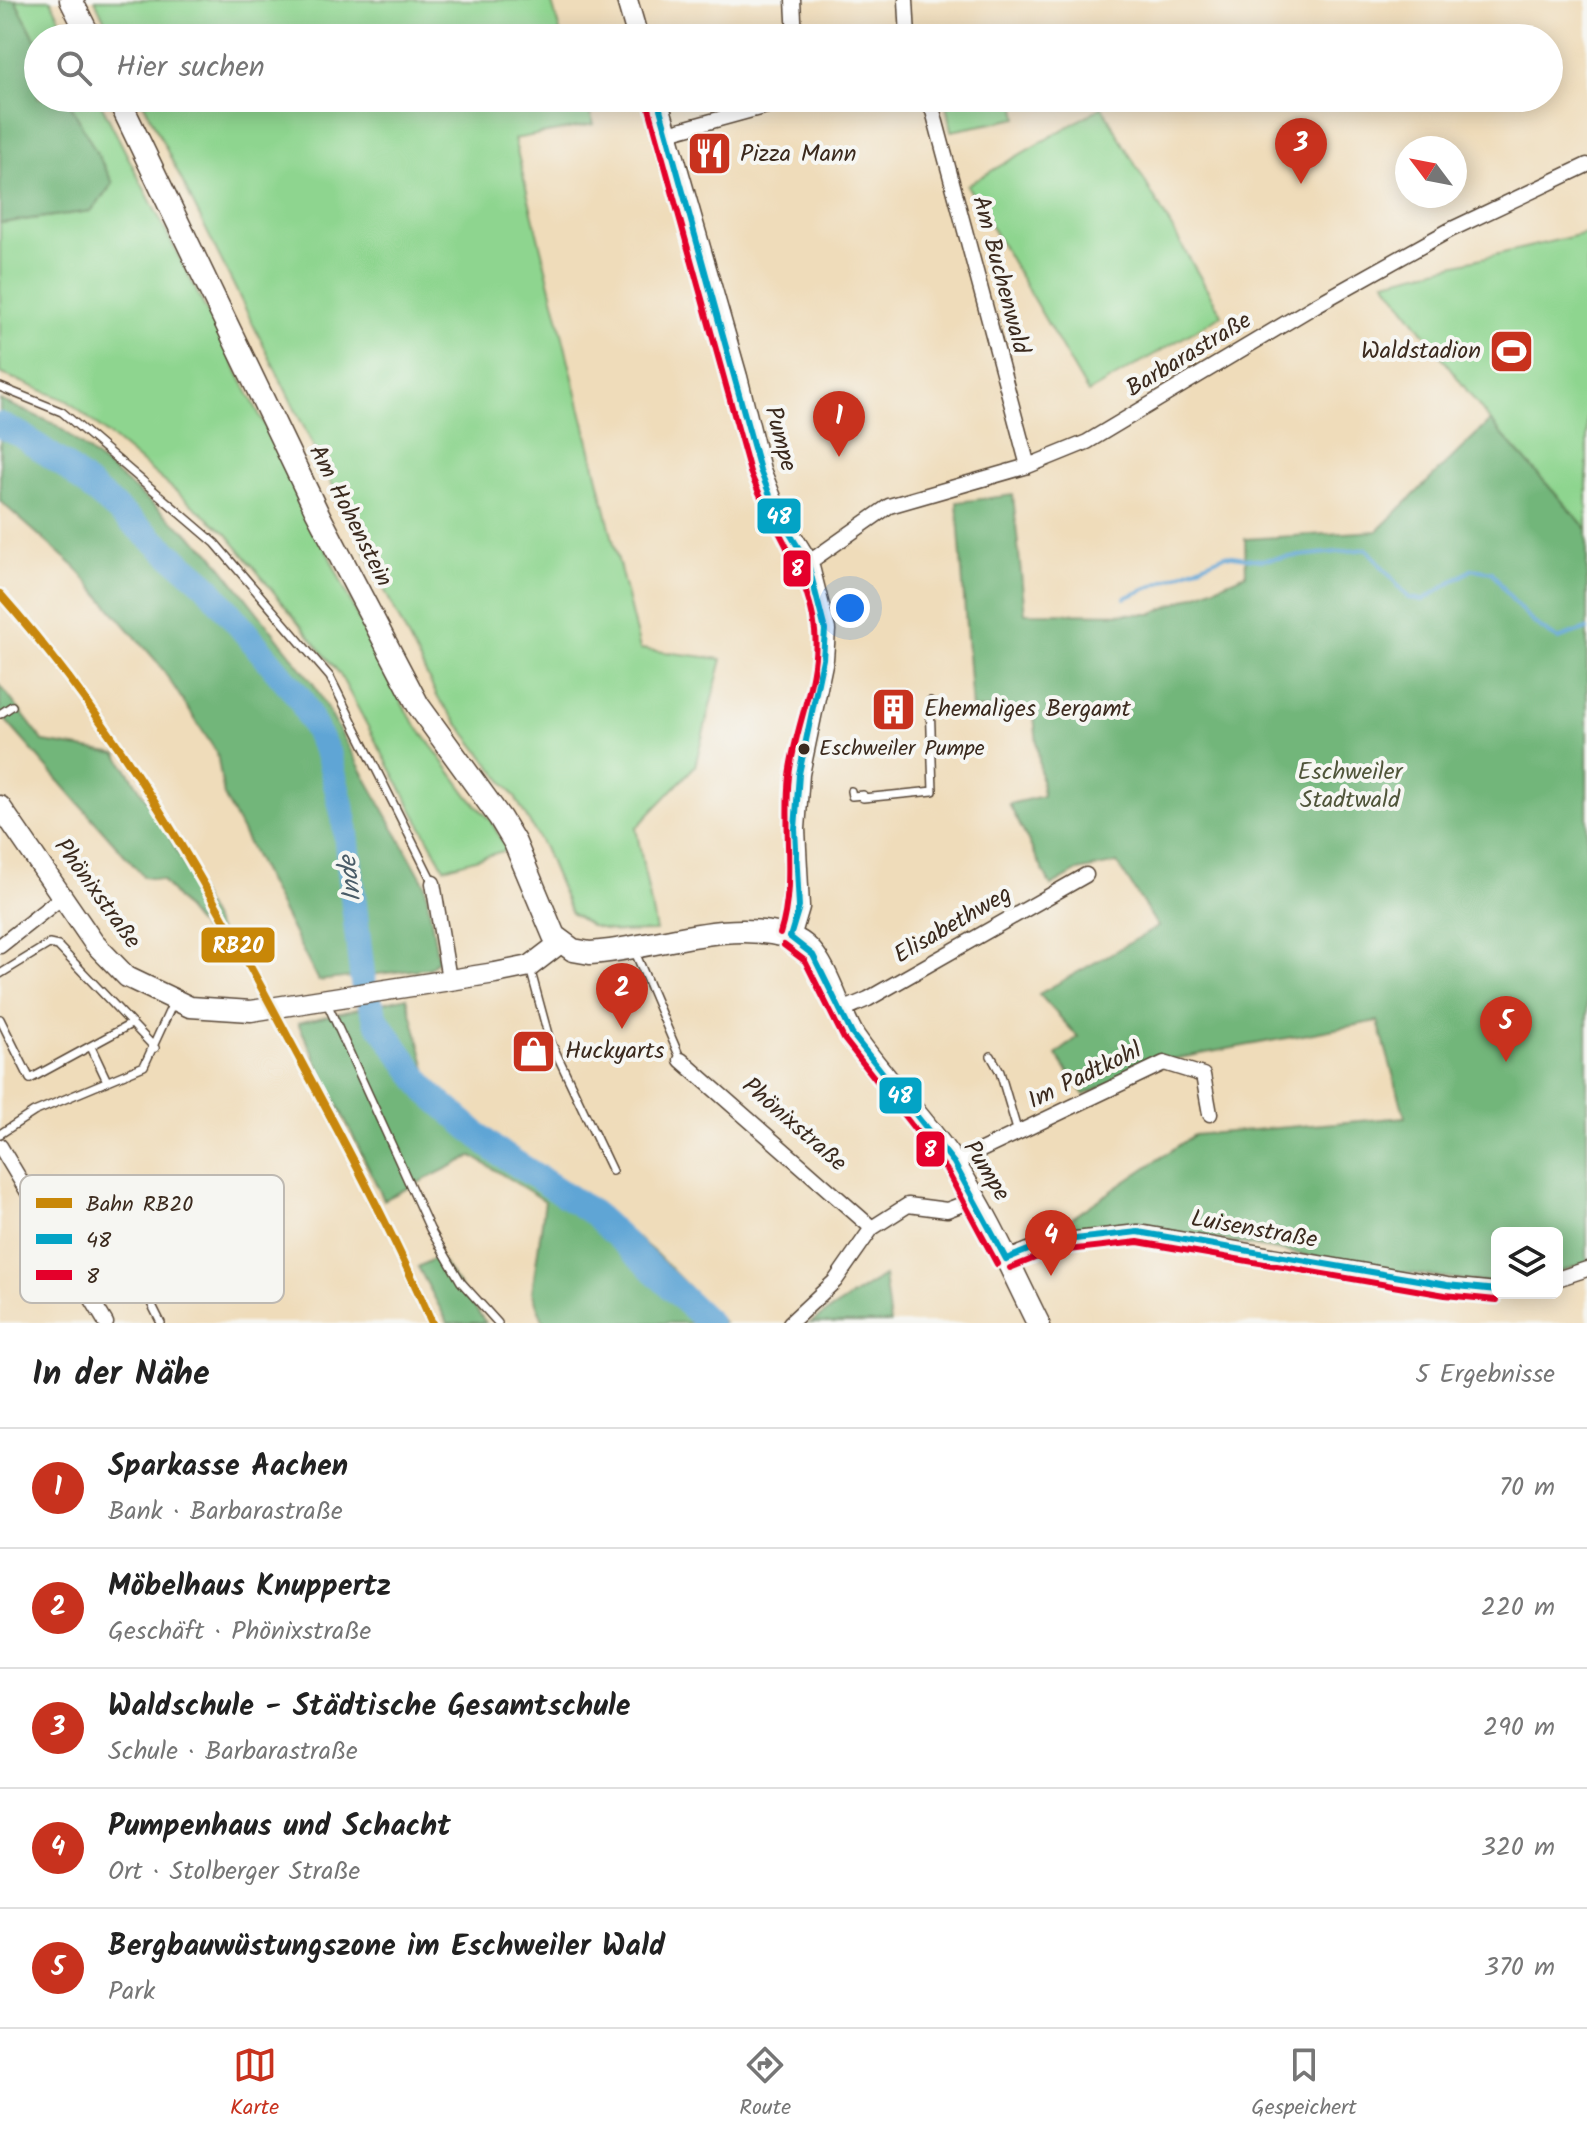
<!DOCTYPE html>
<html lang="de">
<meta charset="utf-8">
<style>
body{margin:0;font-family:Kalam,sans-serif;background:#f6f6f6;color:#222}
.controls{position:absolute;right:24px;bottom:24px;display:grid;overflow:hidden;border-radius:12px;box-shadow:0 4px 20px #0003}
.controls button{width:72px;height:72px;display:grid;place-items:center;padding:0;border:0;border-bottom:2px solid #e0e0e0;background:#fff;color:#222;font:40px sans-serif}
.compass{position:absolute;left:1395px;top:136px;width:72px;height:72px;border-radius:50%;background:#fff;box-shadow:0 4px 20px #0003;rotate:302deg}
.you{position:absolute;left:850px;top:608px;width:28px;height:28px;margin:-20px;border:6px solid #fff;border-radius:50%;background:#1a73e8;box-shadow:0 0 0 12px #1a73e833}
.badge{display:grid;place-items:center;width:52px;height:52px;border-radius:50%;background:#c8321e;color:#fff;font-size:26px;font-weight:700}
.pin{position:absolute;translate:-50% -66px;filter:drop-shadow(0 2px 4px #0008)}
.pin::after{content:'';position:absolute;top:42px;width:28px;height:24px;background:inherit;clip-path:polygon(0 0,100% 0,50% 100%)}
.list{margin:0;padding:0;list-style:none}
h2{display:flex;justify-content:space-between;align-items:center;height:104px;margin:0;padding:0 32px;font-size:34px}
h2 small{font-size:26px;font-weight:400;color:#767676}
.list li{display:grid;grid-template-columns:52px 1fr auto;gap:24px;align-items:center;box-sizing:border-box;height:120px;padding:0 32px;border-top:2px solid #e0e0e0}
.list b{display:block;font-size:30px;white-space:nowrap}
.list p{margin:0;font-size:26px;white-space:nowrap;color:#767676}
.list em{font-size:26px;font-style:normal;color:#767676}
.icon{flex:none;width:44px;height:44px;fill:none;stroke:currentColor;stroke-width:2;stroke-linecap:round;stroke-linejoin:round}
.map{position:relative;flex:none;width:1587px;height:1323px;overflow:hidden}
.search{position:absolute;background:#fff;box-shadow:0 4px 20px #0003;left:24px;right:24px;top:24px;height:88px;display:flex;align-items:center;gap:20px;box-sizing:border-box;padding:0 28px;border-radius:44px;color:#767676;font-size:30px}
.sheet{height:704px;background:#fff}
nav{display:flex;justify-content:space-around;align-items:center;box-sizing:border-box;height:112px;border-top:2px solid #e0e0e0;background:#fff;font-size:22px;color:#767676}
nav a{display:grid;justify-items:center;gap:4px}
nav .on{color:#c8321e}
.map>svg:first-child{display:block}
.green{fill:#8ed58f;stroke:#648056;stroke-width:2}
.forest{fill:#72b67a;stroke:#56704c;stroke-width:2}
.lines{fill:none;stroke-linecap:round;stroke-linejoin:round}
.stream{stroke:#5fa5d5;stroke-width:4}
.river{stroke:#5fa5d5;stroke-width:26}
.lane-casing{stroke:#564535;stroke-width:10}
.street-casing{stroke:#564535;stroke-width:17}
.secondary-casing{stroke:#564535;stroke-width:23}
.primary-casing{stroke:#564535;stroke-width:25}
.lane{stroke:#fff;stroke-width:7}
.street{stroke:#fff;stroke-width:14}
.secondary{stroke:#fff;stroke-width:20}
.primary{stroke:#fff;stroke-width:22}
.bus-1-casing{stroke:#f6f6f2;stroke-width:12}
.bus-2-casing{stroke:#f6f6f2;stroke-width:12}
.bus-1{stroke:#03a3c5;stroke-width:6}
.bus-2{stroke:#e4002b;stroke-width:6}
.rail-1-casing{stroke:#f6f6f2;stroke-width:14}
.rail-1{stroke:#c88708;stroke-width:8}
.bus-dot{fill:#3b2a1e;stroke:#f6f6f2;stroke-width:3}
.labels{text-anchor:middle;dominant-baseline:central;stroke-width:8;stroke-linejoin:round;paint-order:stroke}
.bus-label{font-size:22px;fill:#3b2a1e;stroke:#f6f6f2;text-anchor:start}
.poi-label{font-size:24px;fill:#3b2a1e;stroke:#f6f6f2;text-anchor:start}
.street-label{font-size:24px;fill:#3b2a1e;stroke:#f6f6f2}
.park-label{font-size:24px;fill:#50553a;stroke:#f6f6f2}
.water-label{font-size:26px;font-style:italic;fill:#495b67;stroke:#f6f6f2}
.key{fill:#f6f6f2;stroke:#beb9b2;stroke-width:2}
.key-label{font-size:22px;fill:#3b2a1e}
.line-badge{stroke:#f6f6f2;stroke-width:3}
.badge-label{font-size:22px;text-anchor:middle;font-weight:bold;fill:#fff}
</style>
<div class="map">
<svg width="1587" height="1323" viewBox="0 0 1587 1323">
<rect width="100%" height="100%" fill="#f6f6f2"/>
<filter id="ink" filterUnits="userSpaceOnUse"><feTurbulence type="fractalNoise" baseFrequency=".0125" numOctaves="2"/><feDisplacementMap in="SourceGraphic" scale="16" xChannelSelector="R" yChannelSelector="G"/><feConvolveMatrix kernelMatrix="1 2 1 2 8 2 1 2 1" color-interpolation-filters="sRGB"/></filter>
<filter id="wash" filterUnits="userSpaceOnUse"><feTurbulence type="fractalNoise" baseFrequency=".006" numOctaves="4" result="noise"/><feDisplacementMap in="SourceGraphic" scale="32" xChannelSelector="R" yChannelSelector="G"/><feGaussianBlur stdDeviation="1.8" result="paint"/><feColorMatrix in="noise" values="0 0 0 0 0 0 0 0 0 0 0 0 0 0 0 0 0 1.4 0 .05"/><feComposite in="paint" operator="in"/></filter>
<g filter="url(#wash)">
<rect width="100%" height="100%" fill="#efdcba"/>
<path class="green" d="M15,0H51L69,38H38V44Z
M95,0H551L562,38H113Z
M67,98H98L307,508L377,659L408,714L470,798L491,821L507,850L444,868L339,673L227,534L68,401L0,373V223L91,211L113,184Z
M141,98H584L594,124L514,139L640,649L722,659L695,766L636,828L656,931L616,932L592,926L571,913L544,848L515,797L438,698Z
M971,98H1014L1018,118L951,131L946,103Z
M1102,107L1222,315L1088,393L967,185Z
M1587,233V529L1490,421L1385,281Z"/>
<path class="forest" d="M0,0H15L38,44V98H67L113,183L91,211L0,223Z
M0,400L57,425L210,552L313,683L425,884L438,960L430,968L318,981L224,796L217,753L159,664L75,567L0,501Z
M1490,421L1587,529V1262L1557,1273V1233H1497V1284L1392,1271L1139,1225L1044,1237L1194,1135L1405,1117L1378,1021L1163,1061L1084,1095L1056,1055L1078,1037L1039,994L1158,927L1117,863L1078,871L1051,886L1009,804L1043,796L1033,708L972,709L957,502L1013,495L1025,613L1151,614L1246,574L1245,539L1377,531Z
M0,685L44,742L117,754L166,830L225,943L218,949L162,880L144,877L0,714Z
M407,997L431,1087L496,1141L599,1206L655,1253L724,1323H544L532,1292L545,1201L472,1156L384,1200L298,1023Z
M438,1256L486,1323H448L418,1267Z
M884,1276L890,1323H810Z"/>
<g class="lines">
<path class="stream" d="M1125,598L1225,555L1260,560L1367,549L1409,598L1423,600L1473,569L1492,572C1512,600 1527,623 1558,639L1587,629"/>
<path class="river" d="M0,425L21,435L63,464L205,584L300,698L329,756L344,817L363,983L377,1021L427,1091L494,1149L593,1213L709,1323"/>
</g>
</g>
<g filter="url(#ink)">
<g class="lines">
<defs>
<path id="lane" d="M0,387L62,412L215,543L330,677L433,883
M0,714L12,706
M851,791L852,796L863,795V798L933,791L930,701
M635,952L681,1060
M530,968L549,1038L612,1171
M0,974L49,944L58,946L155,1048
M326,1001L430,1229L461,1282L498,1323
M0,1019L30,1079L131,1024
M91,1047L107,1081
M991,1056L1000,1072L1018,1133
M0,1134L34,1112L144,1066L173,1003
M92,1186L161,1323"/>
<path id="street" d="M793,0L795,38
M906,0L908,38
M924,98L933,111L1028,466
M668,133L796,98
M808,563L889,506L1028,466L1087,442L1316,305L1450,230L1587,165
M433,883L449,979
M0,946L62,897
M840,1011L868,999L1086,875
M681,1060L872,1228
M0,1146L106,1323
M954,1163L1164,1063L1203,1075L1210,1114
M1006,1259L1048,1242L1138,1232L1447,1285L1497,1290
M1557,1279L1587,1269
M790,1323L835,1281L872,1228L908,1205L947,1210L976,1199"/>
<path id="secondary" d="M627,0L638,38
M657,98L737,377L760,470L777,513L808,563L825,630L823,659L799,774L795,829L799,907L790,937
M0,806L94,943L127,977L190,1007L251,1011L495,973L530,966L560,943"/>
<path id="primary" d="M71,0L90,38
M118,98L317,512L418,705L500,818L515,843L554,936L573,950L590,953C655,949 724,918 789,937C826,947 835,1008 854,1037C885,1082 926,1121 956,1167C988,1216 1012,1271 1038,1323"/>
</defs>
<use href="#lane" class="lane-casing"/>
<use href="#street" class="street-casing"/>
<use href="#secondary" class="secondary-casing"/>
<use href="#primary" class="primary-casing"/>
<use href="#lane" class="lane"/>
<use href="#street" class="street"/>
<use href="#secondary" class="secondary"/>
<use href="#primary" class="primary"/>
<defs>
<path id="bus-1" d="M657,98L760,470L777,513L808,563L825,630L823,659L799,774L795,829L799,907L790,937
M790,937L813,955L852,1034L954,1163L1006,1259
M1006,1259L1048,1242L1138,1232L1447,1285L1497,1290"/>
<path id="bus-2" d="M647,101L750,472C771,526 809,572 815,631C820,678 794,729 789,776C783,828 796,884 780,934
M784,945L805,961L844,1039L946,1169L997,1264
M1010,1268L1050,1252L1138,1242L1445,1295L1496,1300"/>
</defs>
<use href="#bus-1" class="bus-1-casing"/>
<use href="#bus-2" class="bus-2-casing"/>
<use href="#bus-1" class="bus-1"/>
<use href="#bus-2" class="bus-2"/>
<defs>
<path id="rail-1" d="M0,594C120,729 206,882 290,1041C340,1134 390,1226 432,1323"/>
</defs>
<use href="#rail-1" class="rail-1-casing"/>
<use href="#rail-1" class="rail-1"/>
</g>
</g>
<defs>
<symbol id="restaurant-square" viewBox="-11 -11 22 22"><rect x="-9" y="-9" width="18" height="18" rx="4" fill="#c8321e" stroke="#f6f6f2"/><path d="M-5-6h1v4h1v-4h1v4h1v-4h1v5L-1.5 .5V6h-2V.5L-5-1ZM5-6V6H3V1.5H1.5Q1.5-4 5-6Z" fill="#fff"/></symbol>
<symbol id="stadium-square" viewBox="-11 -11 22 22"><rect x="-9" y="-9" width="18" height="18" rx="4" fill="#c8321e" stroke="#f6f6f2"/><path d="M0-5a6.5 5 0 1 0 0 10a6.5 5 0 1 0 0-10ZM-3.5-1.8h7v3.6h-7Z" fill="#fff"/></symbol>
<symbol id="building-square" viewBox="-11 -11 22 22"><rect x="-9" y="-9" width="18" height="18" rx="4" fill="#c8321e" stroke="#f6f6f2"/><path d="M-4-6H4V6H1V3H-1V6H-4ZM-2.5-4.3h1.7v1.8h-1.7ZM.8-4.3h1.7v1.8H.8ZM-2.5-1h1.7V.8h-1.7ZM.8-1h1.7V.8H.8Z" fill="#fff"/></symbol>
<symbol id="shop-square" viewBox="-11 -11 22 22"><rect x="-9" y="-9" width="18" height="18" rx="4" fill="#c8321e" stroke="#f6f6f2"/><path d="M-5-2.5h2.3a2.7 3.5 0 0 1 5.4 0H5L5.5 6h-11ZM-1.5-2.5h3a1.5 2.3 0 0 0-3 0Z" fill="#fff"/></symbol>
</defs>
<g fill-rule="evenodd">
<use href="#restaurant-square" x="684" y="128" width="51" height="51"/>
<use href="#stadium-square" x="1486" y="326" width="51" height="51"/>
<use href="#building-square" x="868" y="684" width="51" height="51"/>
<use href="#shop-square" x="508" y="1026" width="51" height="51"/>
</g>
<circle class="bus-dot" cx="804" cy="749" r="7"/>
<g class="labels">
<g class="bus-label">
<text x="819" y="749">Eschweiler Pumpe</text>
</g>
<g class="poi-label">
<text x="740" y="154">Pizza Mann</text>
<text x="1481" y="351" text-anchor="end">Waldstadion</text>
<text x="924" y="709">Ehemaliges Bergamt</text>
<text x="565" y="1051">Huckyarts</text>
</g>
<g class="street-label">
<text transform="translate(1000 275) rotate(75)">Am Buchenwald</text>
<text transform="translate(1189 355) rotate(-31)">Barbarastraße</text>
<text transform="translate(780 439) rotate(75)">Pumpe</text>
<text transform="translate(350 516) rotate(63)">Am Hohenstein</text>
<text transform="translate(97 894) rotate(54)">Phönixstraße</text>
<text transform="translate(953 925) rotate(-30)">Elisabethweg</text>
<text transform="translate(1085 1076) rotate(-26)">Im Padtkohl</text>
<text transform="translate(794 1125) rotate(41)">Phönixstraße</text>
<text transform="translate(986 1171) rotate(58)">Pumpe</text>
<text transform="translate(1254 1230) rotate(10)">Luisenstraße</text>
</g>
<g class="park-label">
<text x="1350" y="772">Eschweiler<tspan x="1350" dy="28">Stadtwald</tspan></text>
</g>
<g class="water-label">
<text transform="translate(351 879) rotate(-97)">Inde</text>
</g>
</g>
<rect x="20" y="1175" width="264" height="128" rx="12" class="key"/>
<rect x="36" y="1198" width="36" height="10" fill="#c88708"/>
<rect x="36" y="1234" width="36" height="10" fill="#03a3c5"/>
<rect x="36" y="1270" width="36" height="10" fill="#e4002b"/>
<g class="key-label">
<text x="86" y="1211">Bahn RB20</text>
<text x="86" y="1247">48</text>
<text x="86" y="1283">8</text>
</g>
<g class="line-badge">
<rect x="756" y="497" width="46" height="38" rx="8" fill="#03a3c5"/>
<rect x="782" y="549" width="30" height="39" rx="8" fill="#e4002b"/>
<rect x="200" y="926" width="76" height="38" rx="8" fill="#c88708"/>
<rect x="878" y="1076" width="45" height="39" rx="8" fill="#03a3c5"/>
<rect x="915" y="1130" width="31" height="38" rx="8" fill="#e4002b"/>
</g>
<g class="badge-label">
<text x="779" y="524">48</text>
<text x="797" y="576">8</text>
<text x="238" y="953">RB20</text>
<text x="900" y="1103">48</text>
<text x="930" y="1157">8</text>
</g>
</svg>
<div class="controls">
<button><svg class="icon" aria-label="layers" viewBox="0 0 24 24"><path d="M12 4l9 5-9 5-9-5zM3 14l9 5 9-5"/></svg></button>
</div>
<svg class="compass" viewBox="-18 -18 36 36"><path d="M0-13l5 13h-10z" fill="#e53935"/><path d="M0 13l5-13h-10z" fill="#767676"/></svg>
<div class="you"></div>
<div class="pin badge" style="left:839px;top:457px">1</div>
<div class="pin badge" style="left:622px;top:1029px">2</div>
<div class="pin badge" style="left:1301px;top:184px">3</div>
<div class="pin badge" style="left:1051px;top:1276px">4</div>
<div class="pin badge" style="left:1506px;top:1062px">5</div>
<div class="search"><svg class="icon" aria-label="search" viewBox="0 0 24 24"><circle cx="10" cy="10" r="6"/><path d="M15 15l6 6"/></svg>Hier suchen</div>
</div>
<section class="sheet">
<h2>In der Nähe<small>5 Ergebnisse</small></h2>
<ul class="list">
<li><span class="badge">1</span><div><b>Sparkasse Aachen</b><p>Bank · Barbarastraße</p></div><em>70 m</em></li>
<li><span class="badge">2</span><div><b>Möbelhaus Knuppertz</b><p>Geschäft · Phönixstraße</p></div><em>220 m</em></li>
<li><span class="badge">3</span><div><b>Waldschule - Städtische Gesamtschule</b><p>Schule · Barbarastraße</p></div><em>290 m</em></li>
<li><span class="badge">4</span><div><b>Pumpenhaus und Schacht</b><p>Ort · Stolberger Straße</p></div><em>320 m</em></li>
<li><span class="badge">5</span><div><b>Bergbauwüstungszone im Eschweiler Wald</b><p>Park</p></div><em>370 m</em></li>
</ul>
</section>
<nav>
<a class="on"><svg class="icon" aria-label="map" viewBox="0 0 24 24"><path d="M3 6l6-2 6 2 6-2v14l-6 2-6-2-6 2zM9 4v14M15 6v14"/></svg>Karte</a>
<a><svg class="icon" aria-label="directions" viewBox="0 0 24 24"><path d="M12 3l9 9-9 9-9-9zM9 14v-3h6M13 9l2 2-2 2"/></svg>Route</a>
<a><svg class="icon" aria-label="saved" viewBox="0 0 24 24"><path d="M7 4h10v16l-5-4-5 4z"/></svg>Gespeichert</a>
</nav>
